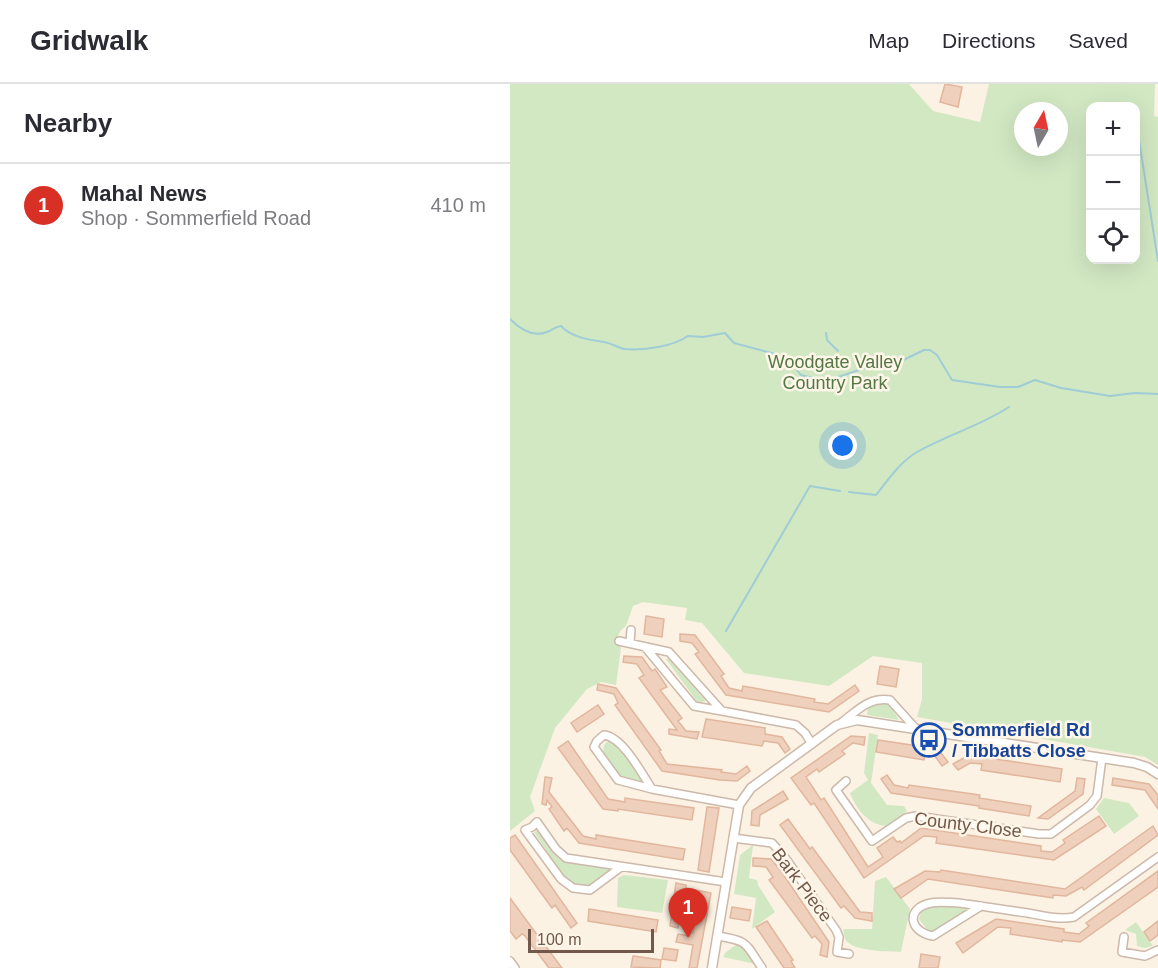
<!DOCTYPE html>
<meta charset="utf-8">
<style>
body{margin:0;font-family:Helvetica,sans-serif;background:#f7f7f7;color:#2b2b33}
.controls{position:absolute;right:18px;top:18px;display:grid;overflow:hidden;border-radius:12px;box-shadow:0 6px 24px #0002}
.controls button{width:54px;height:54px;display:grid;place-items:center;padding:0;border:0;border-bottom:2px solid #e1e1e2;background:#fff;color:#2b2b33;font:30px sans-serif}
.compass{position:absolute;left:504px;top:18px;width:54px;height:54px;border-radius:50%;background:#fff;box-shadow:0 6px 24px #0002;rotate:9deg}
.scale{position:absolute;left:18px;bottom:15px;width:126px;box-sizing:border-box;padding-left:6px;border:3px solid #72584a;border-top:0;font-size:16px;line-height:21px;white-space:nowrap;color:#72584a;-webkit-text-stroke:4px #fef6e9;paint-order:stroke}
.you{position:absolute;left:333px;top:362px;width:21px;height:21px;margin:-15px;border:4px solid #fff;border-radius:50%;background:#1a73e8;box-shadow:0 0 0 9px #1a73e833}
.badge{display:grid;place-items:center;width:39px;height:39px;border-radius:50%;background:#d93025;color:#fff;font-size:20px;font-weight:700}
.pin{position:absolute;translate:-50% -50px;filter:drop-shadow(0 2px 3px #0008)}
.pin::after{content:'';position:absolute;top:32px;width:21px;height:18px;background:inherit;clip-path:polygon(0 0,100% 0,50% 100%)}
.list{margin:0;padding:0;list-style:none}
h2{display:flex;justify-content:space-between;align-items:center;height:78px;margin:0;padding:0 24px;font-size:26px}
h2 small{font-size:20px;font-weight:400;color:#7c7c81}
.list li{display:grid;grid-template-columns:39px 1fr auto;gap:18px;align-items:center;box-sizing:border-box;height:84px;padding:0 24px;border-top:2px solid #e1e1e2}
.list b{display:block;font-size:22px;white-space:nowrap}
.list p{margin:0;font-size:20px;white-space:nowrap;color:#7c7c81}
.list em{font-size:20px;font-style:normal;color:#7c7c81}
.icon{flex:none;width:33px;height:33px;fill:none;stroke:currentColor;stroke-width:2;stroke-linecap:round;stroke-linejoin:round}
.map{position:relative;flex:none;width:648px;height:884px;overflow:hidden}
header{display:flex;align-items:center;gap:36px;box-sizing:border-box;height:84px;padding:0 30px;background:#fff;border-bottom:2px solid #e1e1e2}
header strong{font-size:28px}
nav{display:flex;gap:33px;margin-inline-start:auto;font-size:21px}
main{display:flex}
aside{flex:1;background:#fff}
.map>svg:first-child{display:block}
.green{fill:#d2e8c3;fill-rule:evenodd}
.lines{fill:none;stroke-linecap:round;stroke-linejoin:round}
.stream{stroke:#a0cdd5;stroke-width:2}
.building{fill:#efd0bc;stroke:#e1b69d;stroke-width:1.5}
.minor-casing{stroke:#ccb9aa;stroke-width:10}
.tertiary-casing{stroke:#ccb9aa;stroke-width:11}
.minor{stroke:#fff;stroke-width:7}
.tertiary{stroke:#fff;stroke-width:8}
.labels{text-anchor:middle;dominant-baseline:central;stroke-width:5;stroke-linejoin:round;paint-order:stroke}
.park-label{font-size:18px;fill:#547843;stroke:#fef6e9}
.transit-label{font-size:18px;font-weight:bold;fill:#164399;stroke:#fef6e9;text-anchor:start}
.street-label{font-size:18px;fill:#72584a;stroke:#fef6e9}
</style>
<header>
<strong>Gridwalk</strong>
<nav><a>Map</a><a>Directions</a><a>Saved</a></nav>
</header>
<main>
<aside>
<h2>Nearby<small></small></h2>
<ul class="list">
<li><span class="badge">1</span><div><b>Mahal News</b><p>Shop · Sommerfield Road</p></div><em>410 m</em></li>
</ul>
</aside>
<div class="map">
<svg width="648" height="884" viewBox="0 0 648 884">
<rect width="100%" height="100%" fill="#fbf2e3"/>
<path class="green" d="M0,0H399L423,27L470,38L479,0H645L644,32L648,33V681L635,673L407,633L412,615V579L363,572L319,602L234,589L192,539L175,536L177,524L133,518L123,522L116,542L111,546L106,556L111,564L106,601L91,598L77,605L45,644L20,713L25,727L0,747ZM580,22H626V176H580ZM513,27H549V63H513Z
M160,574L196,617L188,619L156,575Z
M368,617L379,620L389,636L357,631L358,621Z
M359,649L368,651L361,699L377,721L394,722L397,727L376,742C358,740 347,726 340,709L358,696L354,689Z
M98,657C113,660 124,683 133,695L130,698L111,695L93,668L94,661Z
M594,714L619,719L629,732L604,750L586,725Z
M29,746L54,777L104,785L78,802H64L55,794L24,748Z
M243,761L239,794L247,796L248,801L265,828L242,845L246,814L224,810L230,771Z
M114,791L158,796L152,829L107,823L108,794Z
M376,793L400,825L391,868C378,867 342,868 335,855C334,852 334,848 333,845H362L365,797Z
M420,820L457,821L461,825L424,847H418L409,835L412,824Z
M626,838L643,862L635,864L627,862L626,850L615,846Z
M226,861L231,862L248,884H245V880L213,873L216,868Z"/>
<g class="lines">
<path class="stream" d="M592,21L593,22
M626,37L648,177
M0,235C9,244 22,254 37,248C43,246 44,243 51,242C61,253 79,256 94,258C101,259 108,264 115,265C134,267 164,262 178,252L193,253L215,249L224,259L265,270L279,276L291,291L316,297L361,282L387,279L414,266H420L427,271L442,296L490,303H508L525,296L551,304L600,312L625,309L648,310
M316,249L317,256L328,267
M339,408L366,411C378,396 390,378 407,368C437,351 470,342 499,323
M216,547L300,402L330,407"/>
</g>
<path class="building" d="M435,0L452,3L448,23L430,18Z
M136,532L154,535L152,553L134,550Z
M170,550L185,551L214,590L211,592L219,604L232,607L233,602L305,615L304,618L318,620L345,601L349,607L319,628L216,611L185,570L189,568L182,559L170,557Z
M114,572L132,573L142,587L145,585L157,603L150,606L172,634L168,637L176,647L189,648L187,655L159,650V645L167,646L129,594L134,591L127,580L113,578Z
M370,582L389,585L386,603L367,600Z
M88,600L106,604L151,666L149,667L157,680L212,686L211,688L226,690L237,682L240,687L227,697L210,696L152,687L105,621L108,619L104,610L87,606Z
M88,621L94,630L67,648L61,639Z
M196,635L255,644V650L272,653L280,665L275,669L268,659L254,657L252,662L192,653Z
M341,652L355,653L354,661L343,659L332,667L335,670L309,688L307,685L296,693L311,716L314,714L358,783L373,773L367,764L383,753L387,758L390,757L391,759L411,744L531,762V767L542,768L555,759L553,756L589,732L596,742L544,776L426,759L427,753L414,752L354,794L304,719L301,721L281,694Z
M368,656L428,665L438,678L432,682L425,672L415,670L414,676L366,668Z
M58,657L98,715L115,718V714L184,724L182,736L108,725V727L93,725L48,664Z
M459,671L552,685L550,698L471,686L472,680L460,679L448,686L443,680Z
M377,691L384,701L398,704L399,701L463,710L470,711L469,714L521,722L519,732L469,724V722L381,709L371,695Z
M35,693L42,694L39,708L73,752L86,755V751L175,765L173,776L69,759L57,744L54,747L39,725L42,723L37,716L36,721L32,720Z
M567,694L575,695L573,710L538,735L528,734L565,707Z
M603,694L639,700L648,711V725L635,706L602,701Z
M273,707L278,715L250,731L249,742L241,741L242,727Z
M197,723L209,724L199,788L188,786Z
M278,735L300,765L302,763L350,828L362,829V837L345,834L334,822L331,824L270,741Z
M643,742L648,751L574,806L572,803L556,812L543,811V814L418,795L391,814L384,805L415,787L430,788L431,786L555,805Z
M5,751L67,839L61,844L45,821L42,824L0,766V754Z
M243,774L261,775L271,787L319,858L317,873L310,871L312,860L305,852L302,854L277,820L259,796L263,793L256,783L243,782Z
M648,787V803L570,858L552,856V858L500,850L501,844L488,843L453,869L446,859L486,835L554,845V848L569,850L579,842L576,839Z
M166,799L176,801V804L201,809L187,884H179L183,861L166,858L168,850L180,852V848L183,849L189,816L173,813L168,844L160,842Z
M0,814L25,848L52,884H39L15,852L12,850L6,855L0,847Z
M222,823L241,826L239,837L220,834Z
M79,825L148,836L146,848L78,837Z
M257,837L283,876L281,877L285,884H274L246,843Z
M648,837V851L640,857L634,848Z
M154,864L168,866L166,877L152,875Z
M411,870L430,873L428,884H409Z
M123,872L151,876L150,884L121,883Z"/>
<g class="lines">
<defs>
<path id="minor" d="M109,557L159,568L212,627L286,641L295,649L302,660
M120,559L121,546
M135,563L184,622L212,627
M332,638C348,626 359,613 380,616L407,646
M336,697L326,706L362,757L396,734L406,732L529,750H541L580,721L587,712L592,674
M142,705L108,696L84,663L87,657L94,651C113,653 132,690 142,705L229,721
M223,754L262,759L274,772L326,846L329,853L327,868L339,870
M111,783L80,806L63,804L51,795L15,746L22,743L27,738L46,765L56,774L216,798
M471,822L423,852C399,848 395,824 421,819C430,817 440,819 449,819C472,822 495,826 518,829C533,832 549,836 564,833L648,773
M208,852C239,857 235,859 252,884
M614,853L612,868L635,872L648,866
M0,877L5,884"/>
<path id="tertiary" d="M202,884L229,721L241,704L327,641L347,636L624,679L637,683L648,690"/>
</defs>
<use href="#minor" class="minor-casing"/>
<use href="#tertiary" class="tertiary-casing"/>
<use href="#minor" class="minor"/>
<use href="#tertiary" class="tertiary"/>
</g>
<defs>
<symbol id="bus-ring" viewBox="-11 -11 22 22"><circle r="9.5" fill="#fef6e9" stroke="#1a4fb4" stroke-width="1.5"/><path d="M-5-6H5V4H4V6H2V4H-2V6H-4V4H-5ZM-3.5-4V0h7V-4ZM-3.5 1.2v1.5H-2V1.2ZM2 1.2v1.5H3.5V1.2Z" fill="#1a4fb4"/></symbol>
</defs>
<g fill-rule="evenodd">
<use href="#bus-ring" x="400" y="637" width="38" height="38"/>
</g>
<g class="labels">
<g class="park-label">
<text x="325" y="278">Woodgate Valley<tspan x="325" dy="21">Country Park</tspan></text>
</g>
<g class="transit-label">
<text x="442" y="646">Sommerfield Rd<tspan x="442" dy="21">/ Tibbatts Close</tspan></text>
</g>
<g class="street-label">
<text transform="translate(458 741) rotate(7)">County Close</text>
<text transform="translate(292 801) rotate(53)">Bark Piece</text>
</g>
</g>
</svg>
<div class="controls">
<button>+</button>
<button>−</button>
<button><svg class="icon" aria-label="locate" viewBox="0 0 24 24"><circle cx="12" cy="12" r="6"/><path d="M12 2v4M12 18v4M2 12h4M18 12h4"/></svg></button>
</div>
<svg class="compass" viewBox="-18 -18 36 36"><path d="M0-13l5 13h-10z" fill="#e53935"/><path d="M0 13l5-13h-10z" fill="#7c7c81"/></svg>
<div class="scale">100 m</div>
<div class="you"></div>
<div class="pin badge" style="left:178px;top:854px">1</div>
</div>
</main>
